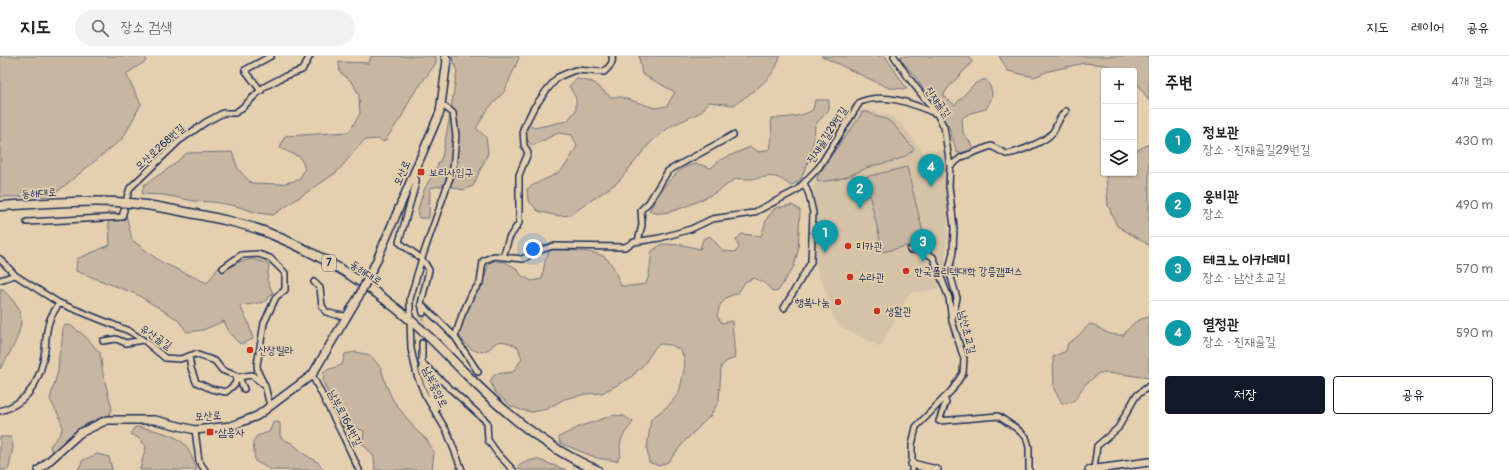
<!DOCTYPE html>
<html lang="ko">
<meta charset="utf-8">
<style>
body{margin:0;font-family:Pangolin,"Poor Story",sans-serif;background:#f2f2f2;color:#202124}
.controls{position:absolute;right:12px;top:12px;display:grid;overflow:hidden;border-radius:4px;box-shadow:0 1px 3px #0004}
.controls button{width:36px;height:36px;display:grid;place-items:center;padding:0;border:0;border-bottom:1px solid #e0e0e0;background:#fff;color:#202124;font:20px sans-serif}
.you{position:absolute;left:533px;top:193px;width:14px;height:14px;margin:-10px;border:3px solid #fff;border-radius:50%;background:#1a73e8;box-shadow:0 0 0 6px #1a73e833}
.badge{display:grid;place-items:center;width:26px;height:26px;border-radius:50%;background:#111827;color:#fff;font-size:13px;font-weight:700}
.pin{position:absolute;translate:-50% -33px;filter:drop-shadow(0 1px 2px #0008)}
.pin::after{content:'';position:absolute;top:21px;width:14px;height:12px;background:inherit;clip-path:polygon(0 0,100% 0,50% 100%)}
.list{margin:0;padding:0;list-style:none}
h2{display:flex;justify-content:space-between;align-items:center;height:52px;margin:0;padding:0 16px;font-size:17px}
h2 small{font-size:13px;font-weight:400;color:#757577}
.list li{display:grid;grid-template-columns:26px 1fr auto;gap:12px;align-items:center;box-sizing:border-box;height:64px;padding:0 16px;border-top:1px solid #e0e0e0}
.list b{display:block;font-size:15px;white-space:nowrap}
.list p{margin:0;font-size:13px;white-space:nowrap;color:#757577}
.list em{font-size:13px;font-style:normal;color:#757577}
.actions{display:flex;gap:8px;padding:12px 16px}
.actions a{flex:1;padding:9px 0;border:1px solid #111827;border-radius:4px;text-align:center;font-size:14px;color:#111827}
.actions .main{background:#111827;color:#fff}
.icon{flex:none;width:22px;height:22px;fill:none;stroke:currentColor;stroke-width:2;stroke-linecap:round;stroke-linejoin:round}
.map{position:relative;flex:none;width:1149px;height:414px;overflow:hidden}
header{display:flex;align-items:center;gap:24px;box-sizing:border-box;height:56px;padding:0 20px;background:#fff;border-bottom:1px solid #e0e0e0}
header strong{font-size:19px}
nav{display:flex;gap:22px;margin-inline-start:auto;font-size:14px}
.search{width:280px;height:36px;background:#f2f2f2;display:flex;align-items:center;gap:10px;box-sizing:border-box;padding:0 14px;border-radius:22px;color:#757577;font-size:15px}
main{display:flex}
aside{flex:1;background:#fff}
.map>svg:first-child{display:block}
.built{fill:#d5c3a8}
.green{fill:#c7b7a2;stroke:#717380}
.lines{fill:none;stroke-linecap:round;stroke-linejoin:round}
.street-tunnel{stroke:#bcaf9e;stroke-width:5;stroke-dasharray:5 2.5;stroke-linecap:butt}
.street-casing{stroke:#1b2f5e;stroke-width:8}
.secondary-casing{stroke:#1b2f5e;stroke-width:10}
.primary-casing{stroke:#1b2f5e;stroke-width:11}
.street{stroke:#e4cfae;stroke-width:5}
.secondary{stroke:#e4cfae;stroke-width:7}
.primary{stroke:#e4cfae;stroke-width:8}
.secondary-bridge-casing{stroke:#1b2f5e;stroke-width:10;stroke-linecap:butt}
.secondary-bridge{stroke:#e4cfae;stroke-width:7}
.poi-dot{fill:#c8321e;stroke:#e4cfae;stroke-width:1.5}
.labels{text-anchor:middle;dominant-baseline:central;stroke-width:3.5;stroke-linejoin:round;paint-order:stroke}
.shield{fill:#e4cfae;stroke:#575f76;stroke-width:1}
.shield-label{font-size:10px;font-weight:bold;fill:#1b2f5e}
.street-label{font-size:11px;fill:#1b2f5e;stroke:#e4cfae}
.poi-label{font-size:11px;fill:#1b2f5e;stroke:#e4cfae;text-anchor:start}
</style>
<header>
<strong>지도</strong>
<div class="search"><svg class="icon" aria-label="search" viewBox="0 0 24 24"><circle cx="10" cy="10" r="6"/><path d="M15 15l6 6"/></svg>장소 검색</div>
<nav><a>지도</a><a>레이어</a><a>공유</a></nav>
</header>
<main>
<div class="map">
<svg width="1149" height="414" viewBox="0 0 1149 414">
<rect width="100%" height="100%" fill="#e4cfae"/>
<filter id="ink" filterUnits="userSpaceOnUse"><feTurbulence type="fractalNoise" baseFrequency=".025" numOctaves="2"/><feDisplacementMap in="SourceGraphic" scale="8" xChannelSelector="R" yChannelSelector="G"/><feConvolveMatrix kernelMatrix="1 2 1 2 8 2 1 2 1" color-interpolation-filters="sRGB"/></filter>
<g filter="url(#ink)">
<path class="built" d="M863,54L889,59L902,69L924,97L942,94L947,108L946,126L949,153L945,202L951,231L910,237L880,291L839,270L831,255L826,234L819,221L815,205L816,163L813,133L818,117L843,77L854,64Z"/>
<path class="green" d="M0,0H145L146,5L126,18L141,48L123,82L52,140L0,141Z
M371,0H436V7L410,43L402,60L384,86L379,83L364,84L337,116L273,159L258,157L236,150L213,146L194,145L164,139L142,138L144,129L172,110L187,97L232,96L238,113L251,127L280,128L299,124L305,112L300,101L280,92L285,80L349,76L360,58L359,40L353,27L340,16L339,6L369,7Z
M452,0H518L519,2L504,36L488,53L476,72L486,81L488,97L473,130L463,134L446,129L430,132L429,162H419L418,153L424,134L442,101L449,65L457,15Z
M639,0H780C775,23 752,36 734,49L709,46L701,56L671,70L651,86L618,126L570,159L558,160L538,155L528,144L527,133C537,126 547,123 556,118C566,112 572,99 577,90L572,79L558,77L532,90C525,82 524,78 528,68L534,72L567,65L576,54V42L569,30L577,23L593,26L611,41H621L655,52L667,50L675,36L642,18Z
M821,0H885L907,33L889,32Z
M901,0H969L972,6L947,33L943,40L955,49L974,28L985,23C995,35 993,41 986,53L970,57L962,62L963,77L973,90L970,95L957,97L949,71L940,60L934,48L913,18L901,4Z
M999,0H1149V45L1138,28L1134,25V15H1117L1107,9L1084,7L1049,15L1034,21L1008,15Z
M815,44H829V54L815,69L814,84L807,109L800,124L791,130C773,116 772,121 751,123C746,123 740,122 736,123C729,126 724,132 718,135C704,143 663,164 649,155C658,139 675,110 696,108C700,108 706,111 711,112L720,104L750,91L759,96L770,93L772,81L771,62C785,62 801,61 813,54Z
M862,56H868L877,61L886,63L894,69L914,93C904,105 886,106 872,110C863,113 854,118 846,121C837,124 827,125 818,126L817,121C827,106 837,91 848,77C853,70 858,65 862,56Z
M1149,88V189L1117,170L1108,149L1106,117H1134V94H1138Z
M907,111L925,185L883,196L865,121Z
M792,149L800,154L798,195L794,210L778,235L773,236L765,227L754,222L745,226L738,237L727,241L720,249L717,260L722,267L732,265L735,302L727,305L721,311L719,345L710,360L684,386L668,406L659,410L649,406L647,392L651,363L668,350L679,337L685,310L684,302L681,294L671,289L661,288L656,290L645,307L630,322L602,337L586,338L564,343L547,353L532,356L521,354L511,350L495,336L490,325L495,318L513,316L522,303L518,291C512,288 504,284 497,286C493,288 491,293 487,294C474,300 467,289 459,280C461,269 466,250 473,241C476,236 481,232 484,225C486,220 486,213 489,207L495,205L505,206L516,212L522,220L532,225L542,223L545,205L550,194C562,194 597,194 606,202C614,209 617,221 621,230H631L646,228L649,219L652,195L662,188L683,189L700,193L703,183L710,180L723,195L735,196L739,192L736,184L742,178L761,180L767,162L775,152Z
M108,156L126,158L132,184L161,206L207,227L220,210L253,203L269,208L267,224L273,237L264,246L240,250L248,266L253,283L240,288L230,278L224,265L203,274L187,276L177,263L136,238L76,215L77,203L110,189Z
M0,233H2C10,241 17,247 20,258C25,273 8,301 0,313Z
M1149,261V322L1121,318L1099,317C1094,322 1088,325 1084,330C1076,339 1078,348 1062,347L1054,333L1053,301L1066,295L1068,287C1078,282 1082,275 1090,268C1097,269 1098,272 1104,275C1110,279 1117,279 1124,279C1130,269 1137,263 1149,261Z
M70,269L86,281L100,297L103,318L112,353L109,359C87,365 71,376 58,395H52L50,391C52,386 57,383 60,378C67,368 54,353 50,343L58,315L59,300L62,286L63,270Z
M356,296L370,299L381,312L386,329L393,344L414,372L427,384L434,396L432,414H375L374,401L363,388L364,375L354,371L344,372L323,326L324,315L342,309L345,298Z
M614,359L624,360L633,366C628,373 621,380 620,389C620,398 622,396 617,405L597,402L560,387L559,381L581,370Z
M274,365L280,367V380L284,384L292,387L304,398L319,407L323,414H271L255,405L253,385L257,380L269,376Z
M135,371C145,371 172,378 180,384C189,390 193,405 197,414H140L146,390L137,381L130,378Z
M0,381H11L13,391L9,412L7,414H0Z
M97,398L109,401L112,414H78L83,404Z
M536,403L564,413L566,414H520L518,411L523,407Z"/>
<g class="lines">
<path class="street-tunnel" d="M422,287L423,257"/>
<defs>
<path id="street" d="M894,0L908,21L937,58L944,71L950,110L949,130L954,171L953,196L949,214L957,242L952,265
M261,35L245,14L271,0
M441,48L453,57L456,80L453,113L422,202L410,243V263L411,293L417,319L425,339L449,379
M950,110L962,101L991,90L1006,98C1017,97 1047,85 1053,76C1058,68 1059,60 1066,55
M414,119L416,123V127L399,186C411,197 421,198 429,214L421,248L423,257
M127,141L130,132L179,85L206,66L223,57H235L243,51L264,31L283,21L302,14L310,0
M27,166L122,161L124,154
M638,185L642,169L641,154L649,146L668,115L733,79
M910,194H921L933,201L949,242L952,265L964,303L963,317L952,334L916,371L912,389V414
M503,201L509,182L519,167V119L528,97L524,89L523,73L533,53L546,35L558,21L575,14L604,16C609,11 614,7 612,0
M0,203L15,219L59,247L129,275L146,286L165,302L180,303L195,298L215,305L222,314L239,321L252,319L265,330L270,350
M223,212L241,199L258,198L270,202L285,217V234L276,241L264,267L257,309L258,316L264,328
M0,224L15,219
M314,226L320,232L322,250L326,256L336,259L348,260
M421,248L439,265L455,281L478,316
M784,252L811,206L813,157L809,139L804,127
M455,281L462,259L472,237L480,227L483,205L494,200L523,203L535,196L553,190L625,191L634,186L660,182L691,173L712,163L753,157L797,134L819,111L860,46C886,36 913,48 937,58
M103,285L116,283L126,287L143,284
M422,287V315L436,352
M189,300L191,312L196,326L211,333L226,336L235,328L237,320
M421,306L487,366L488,384L498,398L513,414
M312,319L344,382L359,414
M239,321L244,333
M944,342L946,346L939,365L998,360L1016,372L1026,381L1029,391V414
M0,355C30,346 41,323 45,294C46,285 46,275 49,266C51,259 56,253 59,247
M195,374L199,405L205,414
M448,378L462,414
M1094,413L1097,390L1118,372L1136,340L1149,330"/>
<path id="secondary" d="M376,206L440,56L447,4L445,0
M912,408L937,414
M39,414L80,377L107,364H155L195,374L231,370L257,360L312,319L359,240
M1089,414L1149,406"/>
<path id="primary" d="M0,150C38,148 78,144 116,146C141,147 166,152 190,157C216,162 242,167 266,176C326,200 380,235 427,279C439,290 451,303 463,315C501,354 546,393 597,414"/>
</defs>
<use href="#street" class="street-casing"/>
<use href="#secondary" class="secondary-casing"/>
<use href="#primary" class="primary-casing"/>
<use href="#street" class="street"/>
<use href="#secondary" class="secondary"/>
<use href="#primary" class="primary"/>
<defs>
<path id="secondary-bridge" d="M359,240L376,206"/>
</defs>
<use href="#secondary-bridge" class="secondary-bridge-casing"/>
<use href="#secondary-bridge" class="secondary-bridge"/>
</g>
</g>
<g class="poi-dot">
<rect x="417" y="112" width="8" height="8" rx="2"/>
<circle cx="848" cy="190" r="4"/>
<circle cx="906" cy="215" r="4"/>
<circle cx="850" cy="221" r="4"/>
<circle cx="838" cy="246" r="4"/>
<circle cx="877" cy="255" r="4"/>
<circle cx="250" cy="294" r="4"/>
<rect x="206" y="372" width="8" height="8" rx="2"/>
</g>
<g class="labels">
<rect class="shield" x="322" y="199" width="14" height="16" rx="3"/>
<g class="shield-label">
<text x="329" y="207">7</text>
</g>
<g class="street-label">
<text transform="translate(938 46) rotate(54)">진재골길</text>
<text transform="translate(827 79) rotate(-57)">진재골길29번길</text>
<text transform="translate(160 91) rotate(-42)">모산로268번길</text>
<text transform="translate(402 117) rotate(-67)">모산로</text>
<text transform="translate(39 137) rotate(-3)">동해대로</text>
<text transform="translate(366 217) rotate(34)">동해대로</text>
<text transform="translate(967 276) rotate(76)">남산초교길</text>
<text transform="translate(156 281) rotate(34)">유산골길</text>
<text transform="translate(435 331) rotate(65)">남부중앙로</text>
<text transform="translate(208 360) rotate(-4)">모산로</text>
<text transform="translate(345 362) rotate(63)">남부로164번길</text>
</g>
<g class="poi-label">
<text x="429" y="116">보리사입구</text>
<text x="856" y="190">미카관</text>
<text x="914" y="215">한국폴리텍대학 강릉캠퍼스</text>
<text x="858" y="221">수라관</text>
<text x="830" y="246" text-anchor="end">행복나눔</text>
<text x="885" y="255">생활관</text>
<text x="258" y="294">산장빌라</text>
<text x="218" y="376">삼흥사</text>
</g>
</g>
</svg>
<div class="controls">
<button>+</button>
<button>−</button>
<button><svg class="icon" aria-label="layers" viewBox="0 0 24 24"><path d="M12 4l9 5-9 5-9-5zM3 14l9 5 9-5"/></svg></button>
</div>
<div class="you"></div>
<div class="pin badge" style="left:825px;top:197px;background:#0f9aa8">1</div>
<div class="pin badge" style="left:860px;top:153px;background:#0f9aa8">2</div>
<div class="pin badge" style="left:923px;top:206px;background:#0f9aa8">3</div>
<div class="pin badge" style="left:931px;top:131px;background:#0f9aa8">4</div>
</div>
<aside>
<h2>주변<small>4개 결과</small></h2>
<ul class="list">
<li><span class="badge" style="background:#0f9aa8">1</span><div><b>정보관</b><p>장소 · 진재골길29번길</p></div><em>430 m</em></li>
<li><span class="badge" style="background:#0f9aa8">2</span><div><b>웅비관</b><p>장소</p></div><em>490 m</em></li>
<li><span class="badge" style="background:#0f9aa8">3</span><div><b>테크노 아카데미</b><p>장소 · 남산초교길</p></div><em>570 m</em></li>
<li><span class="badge" style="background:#0f9aa8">4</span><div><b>열정관</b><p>장소 · 진재골길</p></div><em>590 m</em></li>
</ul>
<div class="actions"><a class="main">저장</a><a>공유</a></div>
</aside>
</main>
